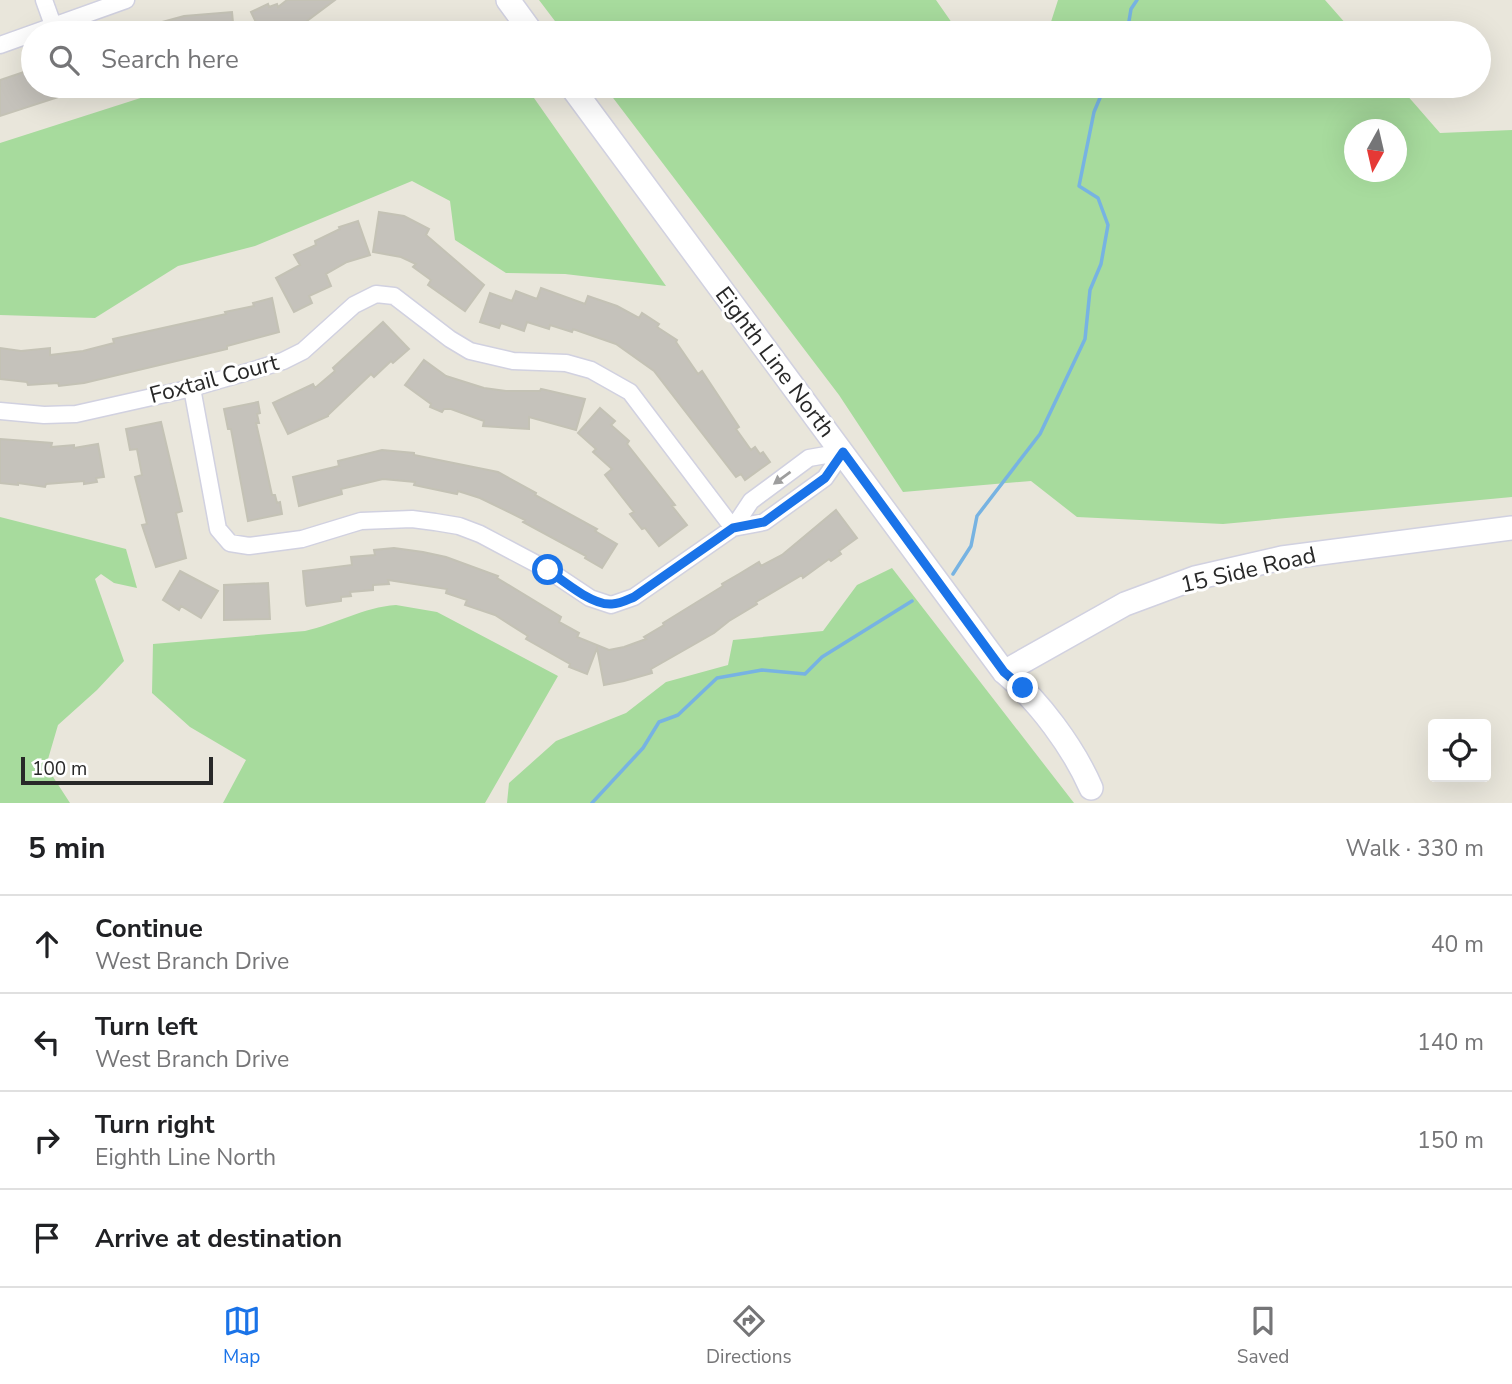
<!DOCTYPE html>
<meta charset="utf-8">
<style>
body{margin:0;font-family:"Nunito Sans",sans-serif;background:#f2f2f2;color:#202124}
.controls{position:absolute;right:21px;bottom:21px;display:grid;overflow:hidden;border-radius:7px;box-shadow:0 7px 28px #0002}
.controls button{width:63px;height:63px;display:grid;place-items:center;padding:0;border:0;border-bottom:2px solid #e0e0e0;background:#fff;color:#202124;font:35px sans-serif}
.compass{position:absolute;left:1344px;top:119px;width:63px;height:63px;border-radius:50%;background:#fff;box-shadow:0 7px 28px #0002;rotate:188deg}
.scale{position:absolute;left:21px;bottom:18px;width:192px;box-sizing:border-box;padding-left:7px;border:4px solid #282828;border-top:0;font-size:19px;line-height:24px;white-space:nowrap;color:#282828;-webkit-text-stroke:5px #fff;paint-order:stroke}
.stop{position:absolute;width:21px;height:21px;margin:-16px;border:5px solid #1a73e8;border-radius:50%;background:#fff}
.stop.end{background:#1a73e8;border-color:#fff;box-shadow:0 2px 7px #0008}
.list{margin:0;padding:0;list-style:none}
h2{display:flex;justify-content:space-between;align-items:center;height:91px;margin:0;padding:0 28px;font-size:30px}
h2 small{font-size:23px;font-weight:400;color:#757577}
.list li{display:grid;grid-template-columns:46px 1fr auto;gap:21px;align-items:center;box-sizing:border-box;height:98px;padding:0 28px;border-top:2px solid #e0e0e0}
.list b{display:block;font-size:26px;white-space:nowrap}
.list p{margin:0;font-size:23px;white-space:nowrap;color:#757577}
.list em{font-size:23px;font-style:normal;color:#757577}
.icon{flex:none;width:38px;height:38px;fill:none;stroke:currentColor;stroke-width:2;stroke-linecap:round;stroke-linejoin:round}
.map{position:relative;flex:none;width:1512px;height:803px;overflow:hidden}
.search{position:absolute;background:#fff;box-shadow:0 7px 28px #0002;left:21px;right:21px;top:21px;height:77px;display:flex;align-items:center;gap:18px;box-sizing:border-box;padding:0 24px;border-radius:38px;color:#757577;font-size:26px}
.sheet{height:483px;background:#fff}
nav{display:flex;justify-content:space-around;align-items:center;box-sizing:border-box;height:98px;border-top:2px solid #e0e0e0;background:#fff;font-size:19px;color:#757577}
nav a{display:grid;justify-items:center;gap:4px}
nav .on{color:#1a73e8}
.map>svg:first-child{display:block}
.green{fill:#a7db9d;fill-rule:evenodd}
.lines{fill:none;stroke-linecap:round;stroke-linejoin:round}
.stream{stroke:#77b3e2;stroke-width:3.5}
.building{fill:#c5c2bb;stroke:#c4c2b5;stroke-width:2}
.street-casing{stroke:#d1d1e0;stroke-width:19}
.secondary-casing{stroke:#d1d1e0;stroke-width:26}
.street{stroke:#fff;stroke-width:16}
.secondary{stroke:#fff;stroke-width:23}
.oneway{fill:#9e9e9e}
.route{stroke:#1a73e8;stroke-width:9}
.labels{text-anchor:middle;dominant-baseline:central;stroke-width:6;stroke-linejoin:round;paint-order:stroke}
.street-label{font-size:23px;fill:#282828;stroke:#fff}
</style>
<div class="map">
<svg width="1512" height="803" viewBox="0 0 1512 803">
<rect width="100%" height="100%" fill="#e9e6db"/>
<path class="green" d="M539,0H936L959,33H564Z
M1058,0H1325L1354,33H1036L1050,25Z
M178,86H531L534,98L666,286L565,274L506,273L455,240L450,201L412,181L255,246L178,266L95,318L0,315V143Z
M604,86H1399L1440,133L1512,130V497L1223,524L1077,517L1031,481L903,492L839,395ZM1354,130H1396V172H1354Z
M0,517L126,549L137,588L114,583L101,574L95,579L124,661L97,690L58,725L46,766L70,803H0Z
M892,568L1074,803H507L509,783L556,741L626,713L666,682L728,665L733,640L823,631L857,585Z
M396,605L437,612L558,676L485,803H223L246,760L190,727L152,693L153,644L305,631C336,624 364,607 396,605Z"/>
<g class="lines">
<path class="stream" d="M1127,33L1131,9L1137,0
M953,574L971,546L977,516L1040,434L1085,339L1090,290L1101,264L1108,225L1098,198L1079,186L1094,112L1105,86
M592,803L643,748L659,722L678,715L717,678L762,670L805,674L822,657L912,601"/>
</g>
<path class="building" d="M287,0H335L299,27L287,33H261L251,12L268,4L269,7L277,4L278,7Z
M232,12L234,33H134L133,30L184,16Z
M33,69V86H86V88L0,116V80Z
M379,212L404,216L429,229L426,235L484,285L465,311L428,285L431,280L413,267L416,264L401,257L373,252Z
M358,221L370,255L347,262L326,274L331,286L309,296L312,303L294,312L276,278L300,265L294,255L316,245L315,241L340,229L339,227Z
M541,288L585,304L588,296L617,306L639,318L642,313L659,324L657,327L677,340L676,342L698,374L702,371L739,427L736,429L751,450L755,447L760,454L763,452L770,462L745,480L741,474L736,477L654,371L616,344L573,329L572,332L550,325L549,329L527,322L524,331L501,323L499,328L480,322L490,293L512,301L516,291L537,299Z
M272,298L279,332L227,346V349L84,383L59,386L58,383L28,385L27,382L0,379V348L21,351L50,348V355L83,351L114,343L113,339L226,314L225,312L254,306L253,303Z
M383,322L409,349L393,363L391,361L374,377L371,374L328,415V416L288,434L273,403L313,384L315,388L335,371L333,368Z
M424,360L446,376L484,388L506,391H540L541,389L585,399L576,430L529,417V429L483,426L484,421L451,409H444L442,412L430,407L431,404L405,385Z
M258,402L260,413L257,414L259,423H256L262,449L272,495H275L277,503L280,502L282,514L248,521L231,429H228L224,409Z
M600,408L615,421L611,425L629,441L627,444L675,505L672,506L687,525L659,546L645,528L642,529L630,514L634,512L605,475L612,469L593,452L596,449L578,433Z
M161,422L182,511L176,513L186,558L156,567L142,525L147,524L135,477L142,475L137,449L130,450L126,429Z
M0,439L52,443L51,447L74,445V448L98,444L104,477L96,478L97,482L84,484V481L46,484L45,487L18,483V485L0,483Z
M382,450L414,453V455L498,472L536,493L535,495L597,529L595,531L617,544L602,568L585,558L586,556L523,522L525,520L480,498L458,491L457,494L414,485L415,482L383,479L341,489L342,494L299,506L293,477L339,466L338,461Z
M836,510L857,538L839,551L841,554L831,561L829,559L803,578L802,575L756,602L757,604L729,621L714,633L651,669L652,673L624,681L604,685L597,648L587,674L569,667L570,664L526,639L528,636L495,615L465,605L467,600L446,593L447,589L388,580L389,584L373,585V590L350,592L351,596L341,597V601L307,606L306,604L303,571L352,565L351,557L375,555L374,550L394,548L423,552L446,557L498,576L497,578L561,617L559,622L579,633L577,637L609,650L624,647L646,639L644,637L664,625L663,623L723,586L722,584L739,574L759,562L761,566L782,555Z
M180,571L218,591L201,618L181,606L179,610L163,600Z
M268,583L270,619L224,620V585Z"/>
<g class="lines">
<defs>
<path id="street" d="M44,0L53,25
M0,45L126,0
M192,388L218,529L230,543L249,546L302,539L361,521L412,519L435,522L459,526L480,534L548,570L590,598L611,605L634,597L733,528L751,501L809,458L843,452
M0,411L44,415L76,414L192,388L254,370L283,361L303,351L354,305L376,294L394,296L450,339L470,351L513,361L566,363L591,370L630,392L733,528
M733,528L764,522L825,478L843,452"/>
<path id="secondary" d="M508,0L532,33
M571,86L1004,672C1039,701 1073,747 1091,788
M1004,672L1125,604L1195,578L1282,558L1512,528"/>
</defs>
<use href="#street" class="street-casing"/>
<use href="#secondary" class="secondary-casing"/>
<use href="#street" class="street"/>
<use href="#secondary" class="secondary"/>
</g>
<defs><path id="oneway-solid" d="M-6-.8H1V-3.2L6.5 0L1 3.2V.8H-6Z" transform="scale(1.75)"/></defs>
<use class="oneway" href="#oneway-solid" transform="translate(782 478) rotate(144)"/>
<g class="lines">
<path class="route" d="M548,570C563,581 593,606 612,604C620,604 627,600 634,597L733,528L764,522L825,478L843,452L1004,672L1023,688"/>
</g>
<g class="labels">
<g class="street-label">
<text transform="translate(775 362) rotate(53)">Eighth Line North</text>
<text transform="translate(214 379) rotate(-15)">Foxtail Court</text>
<text transform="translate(1248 570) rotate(-13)">15 Side Road</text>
</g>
</g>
</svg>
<div class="controls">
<button><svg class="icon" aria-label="locate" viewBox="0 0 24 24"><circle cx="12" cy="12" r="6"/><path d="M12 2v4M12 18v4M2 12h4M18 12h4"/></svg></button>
</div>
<svg class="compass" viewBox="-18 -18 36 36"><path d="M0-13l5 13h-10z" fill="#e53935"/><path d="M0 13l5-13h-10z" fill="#757577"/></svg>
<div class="scale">100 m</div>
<div class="stop" style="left:548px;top:570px"></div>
<div class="stop end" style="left:1023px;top:688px"></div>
<div class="search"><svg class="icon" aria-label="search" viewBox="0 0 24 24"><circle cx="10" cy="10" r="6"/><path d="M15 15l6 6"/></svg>Search here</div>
</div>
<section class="sheet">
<h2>5 min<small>Walk · 330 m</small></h2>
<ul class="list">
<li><svg class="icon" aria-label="ahead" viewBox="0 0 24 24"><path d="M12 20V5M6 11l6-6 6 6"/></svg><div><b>Continue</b><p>West Branch Drive</p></div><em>40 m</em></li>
<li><svg class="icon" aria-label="left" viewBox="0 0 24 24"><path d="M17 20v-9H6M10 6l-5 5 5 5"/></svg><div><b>Turn left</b><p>West Branch Drive</p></div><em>140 m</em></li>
<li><svg class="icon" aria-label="right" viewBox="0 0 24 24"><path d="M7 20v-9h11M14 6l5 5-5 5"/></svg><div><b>Turn right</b><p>Eighth Line North</p></div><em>150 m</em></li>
<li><svg class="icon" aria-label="arrive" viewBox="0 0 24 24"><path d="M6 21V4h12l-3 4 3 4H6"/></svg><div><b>Arrive at destination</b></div></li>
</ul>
</section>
<nav>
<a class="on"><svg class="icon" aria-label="map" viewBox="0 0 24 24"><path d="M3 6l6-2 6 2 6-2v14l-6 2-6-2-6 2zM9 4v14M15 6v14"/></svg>Map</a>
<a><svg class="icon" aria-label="directions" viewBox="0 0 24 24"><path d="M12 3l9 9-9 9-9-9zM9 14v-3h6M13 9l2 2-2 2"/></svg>Directions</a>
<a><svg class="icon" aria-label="saved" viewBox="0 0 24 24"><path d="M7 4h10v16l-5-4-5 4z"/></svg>Saved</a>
</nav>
